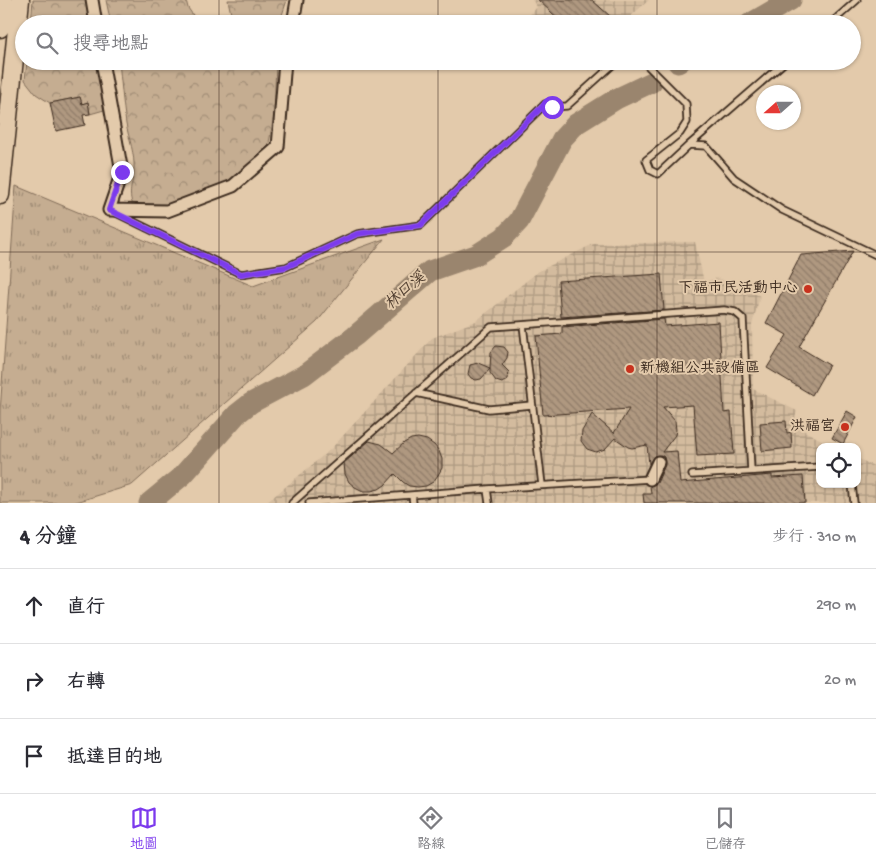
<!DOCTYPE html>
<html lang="zh-TW">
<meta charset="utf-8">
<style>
body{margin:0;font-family:"Gochi Hand","LXGW WenKai TC",sans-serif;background:#f2f2f3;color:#2b2b33}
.controls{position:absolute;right:15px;bottom:15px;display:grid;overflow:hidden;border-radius:10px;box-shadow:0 1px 4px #0004}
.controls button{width:45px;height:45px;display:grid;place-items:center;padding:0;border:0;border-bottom:1px solid #e1e1e2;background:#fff;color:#2b2b33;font:25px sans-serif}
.compass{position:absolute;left:756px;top:85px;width:45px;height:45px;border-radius:50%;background:#fff;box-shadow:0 1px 4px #0004;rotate:249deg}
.stop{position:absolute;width:15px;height:15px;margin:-11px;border:4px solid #7c3aed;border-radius:50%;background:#fff}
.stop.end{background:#7c3aed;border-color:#fff;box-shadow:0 1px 5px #0008}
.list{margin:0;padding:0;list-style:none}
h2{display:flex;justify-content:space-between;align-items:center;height:65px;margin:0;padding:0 20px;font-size:21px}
h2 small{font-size:16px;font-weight:400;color:#7c7c81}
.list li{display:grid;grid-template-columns:32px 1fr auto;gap:15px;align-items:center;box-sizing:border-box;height:75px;padding:0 20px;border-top:1px solid #e1e1e2}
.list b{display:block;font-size:19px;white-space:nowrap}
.list em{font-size:16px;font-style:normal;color:#7c7c81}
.icon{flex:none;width:28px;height:28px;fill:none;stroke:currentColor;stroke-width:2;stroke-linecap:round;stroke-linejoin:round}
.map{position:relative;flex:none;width:876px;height:503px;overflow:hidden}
.search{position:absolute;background:#fff;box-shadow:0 1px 4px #0004;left:15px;right:15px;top:15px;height:55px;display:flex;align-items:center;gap:12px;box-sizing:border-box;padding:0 18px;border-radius:28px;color:#7c7c81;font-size:19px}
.sheet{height:290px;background:#fff}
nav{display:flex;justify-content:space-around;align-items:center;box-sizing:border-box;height:70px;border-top:1px solid #e1e1e2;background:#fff;font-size:14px;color:#7c7c81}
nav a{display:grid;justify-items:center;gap:2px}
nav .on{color:#7c3aed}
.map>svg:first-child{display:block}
.industrial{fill:url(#industrial-grid)}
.grass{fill:url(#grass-tufts);stroke:#806c58}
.forest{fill:url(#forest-crowns);stroke:#806c58}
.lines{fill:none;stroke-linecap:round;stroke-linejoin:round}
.river{stroke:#9a856e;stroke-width:21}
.building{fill:url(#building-back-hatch);stroke:#3b2a1e}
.service-casing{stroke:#3b2a1e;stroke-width:9}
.minor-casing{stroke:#3b2a1e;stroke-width:15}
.primary-casing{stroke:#3b2a1e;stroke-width:21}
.trunk-casing{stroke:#3b2a1e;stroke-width:21}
.service{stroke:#e3caab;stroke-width:5.5}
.minor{stroke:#e3caab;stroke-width:11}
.primary{stroke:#e3caab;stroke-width:18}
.trunk{stroke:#e3caab;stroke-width:18}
.route{stroke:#7c3aed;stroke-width:6}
.grid{fill:none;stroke:#3b2a1e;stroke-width:1;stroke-opacity:0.55}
.poi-dot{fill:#c8321e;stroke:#e3caab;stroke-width:2}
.labels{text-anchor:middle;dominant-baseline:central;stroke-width:4;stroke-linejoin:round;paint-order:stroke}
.poi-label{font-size:15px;fill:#3b2a1e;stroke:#e3caab;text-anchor:end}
.water-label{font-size:16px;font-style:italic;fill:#4e3c2e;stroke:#e3caab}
</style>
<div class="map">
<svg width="876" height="503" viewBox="0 0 876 503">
<defs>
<pattern id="industrial-grid" width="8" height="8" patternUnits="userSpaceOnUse" patternTransform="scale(1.25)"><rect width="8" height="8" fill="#d3bb9e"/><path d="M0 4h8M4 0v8" fill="none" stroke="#ac9880"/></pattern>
<pattern id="grass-tufts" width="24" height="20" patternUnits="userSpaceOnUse" patternTransform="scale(1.25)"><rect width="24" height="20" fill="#c5ad91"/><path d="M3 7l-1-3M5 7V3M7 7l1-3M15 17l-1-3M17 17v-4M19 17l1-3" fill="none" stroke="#a18d76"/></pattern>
<pattern id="forest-crowns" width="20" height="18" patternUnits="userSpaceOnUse" patternTransform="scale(1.25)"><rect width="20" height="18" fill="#c5ad91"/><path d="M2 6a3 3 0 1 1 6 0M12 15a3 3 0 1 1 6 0" fill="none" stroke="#a18d76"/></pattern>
<pattern id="building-back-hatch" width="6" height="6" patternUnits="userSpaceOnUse" patternTransform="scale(1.25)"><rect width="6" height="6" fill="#af9880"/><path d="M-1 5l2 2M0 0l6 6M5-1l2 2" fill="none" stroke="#907c68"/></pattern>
</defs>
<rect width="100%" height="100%" fill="#e3caab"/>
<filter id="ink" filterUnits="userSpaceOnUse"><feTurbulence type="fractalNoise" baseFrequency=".02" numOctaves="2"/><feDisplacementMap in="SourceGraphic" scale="10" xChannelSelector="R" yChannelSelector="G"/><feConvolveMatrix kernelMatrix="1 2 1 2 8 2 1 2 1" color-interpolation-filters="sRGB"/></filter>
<g filter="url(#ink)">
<path class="industrial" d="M532,0H649L622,24H522L537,7Z
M695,242L704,282L718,278L760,296L752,325L753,389L797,411L793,425L835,447H820V484H857V458L876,467V503H266L331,449L432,338L476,321L539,271L593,244Z"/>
<path class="grass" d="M16,186L253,286L384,239L317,322L132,485L73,503H0V412Z"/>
<path class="forest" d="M33,0H89L94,24H31Z
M106,0H186L188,8L199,24H111Z
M228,0H287L279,24H229L231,14Z
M27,61H100L107,107L104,110L90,114L88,102L82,104L80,97L50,103L36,94L25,80Z
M119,61H276L274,116L267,153L244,174L200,198L177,206L135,208C126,195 133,184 134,170C135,154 129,139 126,124C123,103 121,82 119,61Z"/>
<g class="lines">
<path class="river" d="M749,24L791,0
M678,63L681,61
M149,503L183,475L237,414L251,403L304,375L355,336L430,271L476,255L504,237L519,221L562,139L576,124L616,99L652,82"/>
</g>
<path class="building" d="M538,0H592L610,16L603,24H564Z
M80,97L82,104L88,102L90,114L83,115L85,125L56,131L50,103Z
M853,251L799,347L829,365L812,395L767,368L787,335L766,323L801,255Z
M661,274L664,310L561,317L558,281Z
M664,319L665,326L719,322L724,413L731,412L734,454L697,456L693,405L663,407L675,421L676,430L675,435L662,452L677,451L680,483L772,475V478L803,476L805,503H644L643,494H651L650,486L657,483L665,465L664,457L661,455L654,456L649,464L647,445L632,448L628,447L615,438L605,449L596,452L587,449L581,441L582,431L592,414L614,433L629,409L543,415L536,336L562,334V327Z
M496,346L504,347L508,352L507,358L502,365L509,372L508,379L502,383L496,381L490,373V369L481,379L476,380L471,378L468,374L470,365L478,363L490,368L491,352Z
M847,411L857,417L843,444L832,438Z
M786,421L787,433L791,432L792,448L762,451L760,423Z
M418,438L427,440L434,445L439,451L442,459V468L438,475L433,482L426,486L418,487L409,486L403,482L395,474L385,485L379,489L371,491H363L355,487L349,482L345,474L344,463L369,441L381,444L393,453L404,443L411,439Z"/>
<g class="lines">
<defs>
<path id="service" d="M830,24L857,0
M643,61L686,104L687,122L680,133L646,160L650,170L658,174L689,145L706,146L734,178L782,210L876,255
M689,145L786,61
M116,213L241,274L286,267L357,234L421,225L545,104L552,107L567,106L617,61
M523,325L542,485
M416,393L489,409L532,405
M692,475L820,467
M852,484L854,503
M412,495L413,503
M292,503L491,327L724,310L735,312L743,319L751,471
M309,503L487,489
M489,503L487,489L650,479"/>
<path id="minor" d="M92,0L96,24
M293,24L297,0
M102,61L122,172L109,210L167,211L233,186L278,147L285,61
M650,479L658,462"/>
<path id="primary" d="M0,195L20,0"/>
<path id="trunk" d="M0,28L3,0"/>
</defs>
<use href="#service" class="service-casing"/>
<use href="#minor" class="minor-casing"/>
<use href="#primary" class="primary-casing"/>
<use href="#trunk" class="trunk-casing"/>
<use href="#service" class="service"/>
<use href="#minor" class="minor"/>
<use href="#primary" class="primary"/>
<use href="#trunk" class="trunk"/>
</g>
</g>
<g class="lines" filter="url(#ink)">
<path class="route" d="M122,172L109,210L241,274L286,267L357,234L421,225L545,104L552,107"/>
</g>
<path class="grid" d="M219,0V24M438,0V24M657,0V24M219,61V503M438,61V503M657,61V503M0,252H876"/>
<g class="poi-dot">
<circle cx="808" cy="289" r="5"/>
<circle cx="630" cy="369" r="5"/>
<circle cx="845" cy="427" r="5"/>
</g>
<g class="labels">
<g class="poi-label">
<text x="798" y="289">下福市民活動中心</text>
<text x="640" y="369" text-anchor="start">新機組公共設備區</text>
<text x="835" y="427">洪福宮</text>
</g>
<g class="water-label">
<text transform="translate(406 292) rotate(-41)">林口溪</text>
</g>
</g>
</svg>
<div class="controls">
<button><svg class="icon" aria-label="locate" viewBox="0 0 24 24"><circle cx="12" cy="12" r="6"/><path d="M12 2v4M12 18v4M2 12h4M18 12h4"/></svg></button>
</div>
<svg class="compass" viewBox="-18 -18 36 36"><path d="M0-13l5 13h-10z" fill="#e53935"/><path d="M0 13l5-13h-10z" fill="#7c7c81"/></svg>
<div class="stop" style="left:552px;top:107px"></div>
<div class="stop end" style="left:122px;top:172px"></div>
<div class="search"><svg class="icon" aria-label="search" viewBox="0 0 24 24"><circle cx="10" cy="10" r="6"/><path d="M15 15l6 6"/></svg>搜尋地點</div>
</div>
<section class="sheet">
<h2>4 分鐘<small>步行 · 310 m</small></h2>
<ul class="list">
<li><svg class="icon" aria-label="ahead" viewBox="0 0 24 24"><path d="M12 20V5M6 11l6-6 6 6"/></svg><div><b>直行</b></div><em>290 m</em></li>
<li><svg class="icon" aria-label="right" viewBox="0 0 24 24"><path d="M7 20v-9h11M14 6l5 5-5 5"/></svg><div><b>右轉</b></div><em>20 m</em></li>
<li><svg class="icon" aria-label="arrive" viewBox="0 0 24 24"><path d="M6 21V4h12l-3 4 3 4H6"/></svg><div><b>抵達目的地</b></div></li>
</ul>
</section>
<nav>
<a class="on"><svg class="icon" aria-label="map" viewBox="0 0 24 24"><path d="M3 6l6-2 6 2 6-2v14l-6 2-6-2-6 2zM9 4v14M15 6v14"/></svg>地圖</a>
<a><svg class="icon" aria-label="directions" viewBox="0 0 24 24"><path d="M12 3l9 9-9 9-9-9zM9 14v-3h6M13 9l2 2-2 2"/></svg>路線</a>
<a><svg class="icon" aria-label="saved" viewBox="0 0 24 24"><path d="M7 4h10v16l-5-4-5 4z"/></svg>已儲存</a>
</nav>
